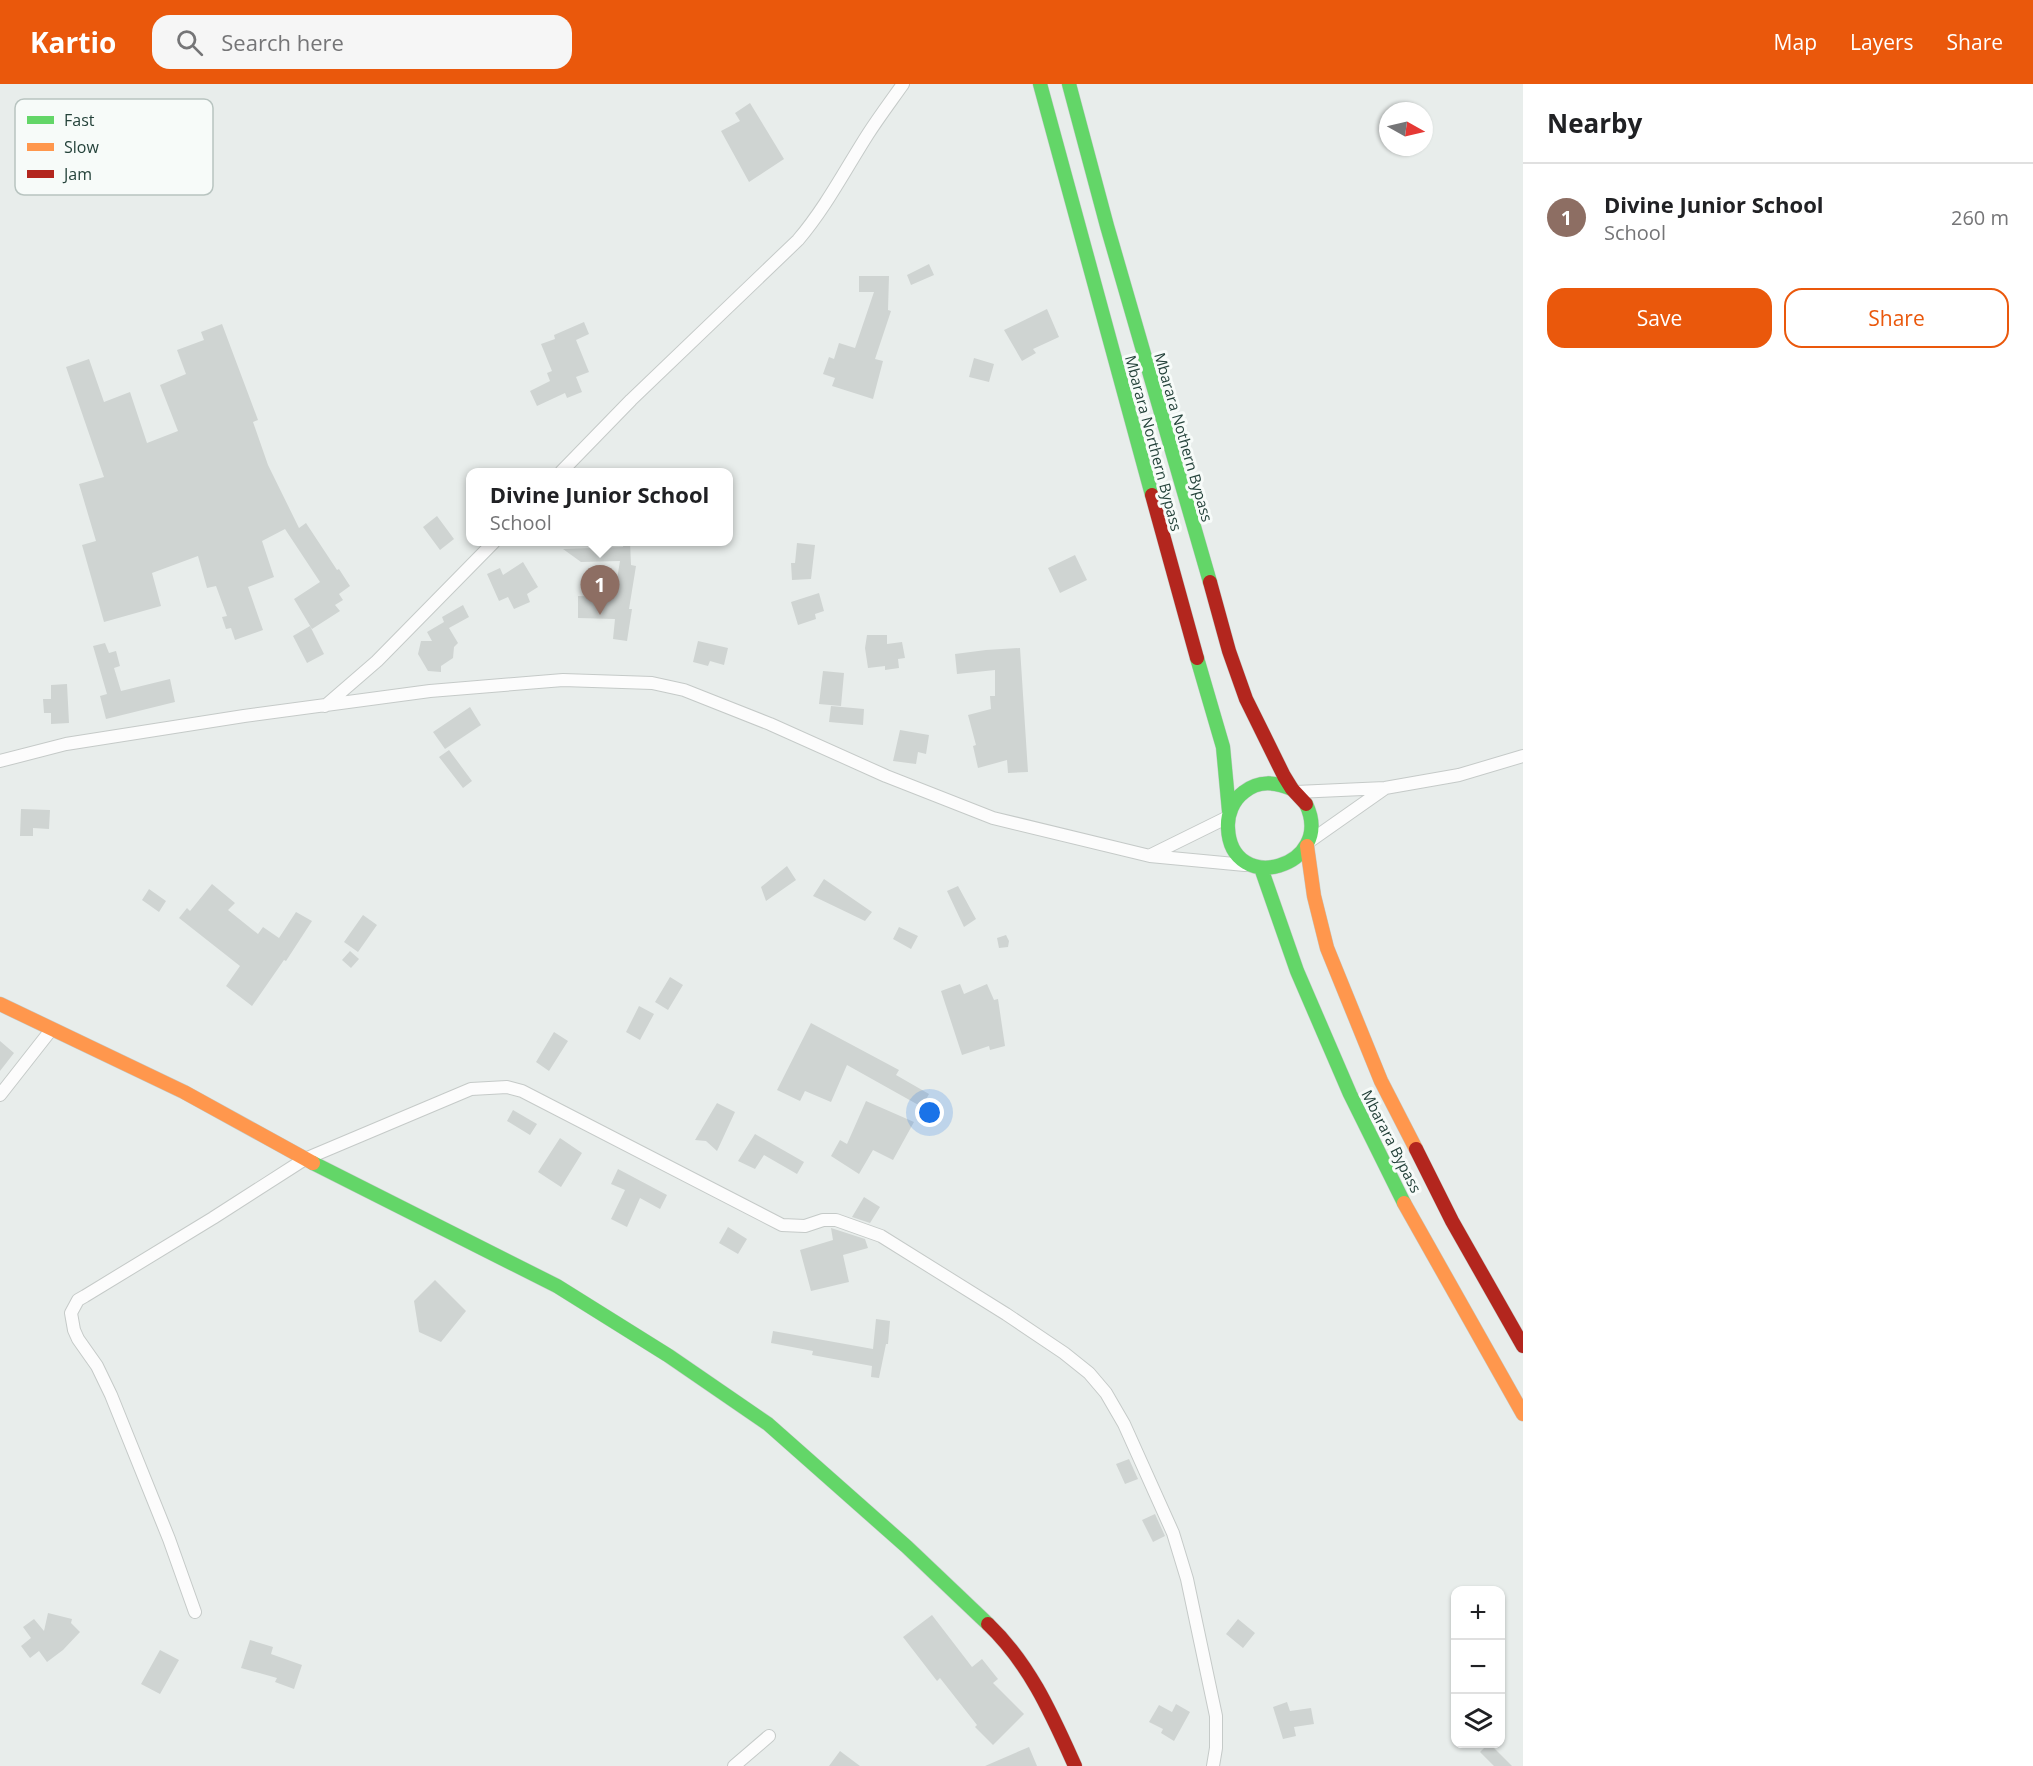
<!DOCTYPE html>
<meta charset="utf-8">
<style>
body{margin:0;font-family:"Open Sans",sans-serif;background:#f6f6f6;color:#202124}
.controls{position:absolute;right:18px;bottom:18px;display:grid;overflow:hidden;border-radius:12px;box-shadow:0 2px 4px #0004}
.controls button{width:54px;height:54px;display:grid;place-items:center;padding:0;border:0;border-bottom:2px solid #e0e0e0;background:#fff;color:#202124;font:30px sans-serif}
.compass{position:absolute;left:1379px;top:18px;width:54px;height:54px;border-radius:50%;background:#fff;box-shadow:0 2px 4px #0004;rotate:98deg}
.you{position:absolute;left:930px;top:1029px;width:21px;height:21px;margin:-15px;border:4px solid #fff;border-radius:50%;background:#1a73e8;box-shadow:0 0 0 9px #1a73e833}
.badge{display:grid;place-items:center;width:39px;height:39px;border-radius:50%;background:#ea580c;color:#fff;font-size:20px;font-weight:700}
.pin{position:absolute;translate:-50% -50px;filter:drop-shadow(0 2px 3px #0008)}
.pin::after{content:'';position:absolute;top:32px;width:21px;height:18px;background:inherit;clip-path:polygon(0 0,100% 0,50% 100%)}
.popup{position:absolute;left:466px;top:384px;width:267px;height:78px;box-sizing:border-box;display:grid;place-content:center;border-radius:12px;background:#fff;filter:drop-shadow(0 2px 4px #0005);font-size:20px;white-space:nowrap;color:#757577}
.popup b{font-size:22px;color:#202124}
.popup::after{content:'';position:absolute;left:50%;top:100%;margin-left:-12px;border:12px solid transparent;border-top-color:#fff}
.list{margin:0;padding:0;list-style:none}
h2{display:flex;justify-content:space-between;align-items:center;height:78px;margin:0;padding:0 24px;font-size:26px}
h2 small{font-size:20px;font-weight:400;color:#757577}
.list li{display:grid;grid-template-columns:39px 1fr auto;gap:18px;align-items:center;box-sizing:border-box;height:108px;padding:0 24px;border-top:2px solid #e0e0e0}
.list b{display:block;font-size:22px;white-space:nowrap}
.list p{margin:0;font-size:20px;white-space:nowrap;color:#757577}
.list em{font-size:20px;font-style:normal;color:#757577}
.actions{display:flex;gap:12px;padding:18px 24px}
.actions a{flex:1;padding:14px 0;border:2px solid #ea580c;border-radius:18px;text-align:center;font-size:21px;color:#ea580c}
.actions .main{background:#ea580c;color:#fff}
.icon{flex:none;width:33px;height:33px;fill:none;stroke:currentColor;stroke-width:2;stroke-linecap:round;stroke-linejoin:round}
.map{position:relative;flex:none;width:1523px;height:1682px;overflow:hidden}
header{display:flex;align-items:center;gap:36px;box-sizing:border-box;height:84px;padding:0 30px;background:#ea580c;color:#fff}
header strong{font-size:28px}
nav{display:flex;gap:33px;margin-inline-start:auto;font-size:21px}
.search{width:420px;height:54px;background:#f6f6f6;display:flex;align-items:center;gap:15px;box-sizing:border-box;padding:0 21px;border-radius:18px;color:#757577;font-size:22px}
main{display:flex}
aside{flex:1;background:#fff}
.map>svg:first-child{display:block}
.building{fill:#cfd4d2}
.lines{fill:none;stroke-linecap:round;stroke-linejoin:round}
.street-casing{stroke:#c5cac8;stroke-width:14}
.fast-casing{stroke:#c3cbc8;stroke-width:15}
.slow-casing{stroke:#c3cbc8;stroke-width:15}
.jam-casing{stroke:#c3cbc8;stroke-width:15}
.street{stroke:#fcfcfc;stroke-width:12}
.fast{stroke:#63d668;stroke-width:14}
.slow{stroke:#ff974d;stroke-width:14}
.jam{stroke:#b3261e;stroke-width:14}
.labels{text-anchor:middle;dominant-baseline:central;stroke-width:6;stroke-linejoin:round;paint-order:stroke}
.street-label{font-size:15px;fill:#24423a;stroke:#f7fbf9}
.key{fill:#f7fbf9;stroke:#b8c4c0;stroke-width:1.5}
.key-label{font-size:16px;fill:#24423a}
</style>
<header>
<strong>Kartio</strong>
<div class="search"><svg class="icon" aria-label="search" viewBox="0 0 24 24"><circle cx="10" cy="10" r="6"/><path d="M15 15l6 6"/></svg>Search here</div>
<nav><a>Map</a><a>Layers</a><a>Share</a></nav>
</header>
<main>
<div class="map">
<svg width="1523" height="1682" viewBox="0 0 1523 1682">
<rect width="100%" height="100%" fill="#e8edeb"/>
<path class="building" d="M750,19L784,75L749,98L721,47L740,37L735,29Z
M929,180L934,191L911,201L907,191Z
M859,192H889L888,226L891,227L875,275L883,277L873,315L832,302L835,294L823,290L829,273L834,275L839,259L855,264L874,208H859Z
M1047,225L1059,253L1033,265L1036,269L1022,277L1004,246Z
M584,238L589,250L576,256L589,288L576,293L582,308L567,314L565,309L537,322L530,307L550,297L547,289L552,287L541,260L555,255L554,251Z
M222,240L258,336L253,338L268,381L299,444L306,439L337,486L339,485L350,502L339,510L343,516L335,521L340,527L312,545L294,515L320,498L285,445L262,457L274,493L248,503L263,546L235,556L231,544L226,545L222,533L227,532L216,502L207,504L198,472L152,489L161,522L104,538L82,461L96,457L79,400L104,393L66,283L89,275L104,318L130,308L147,359L178,347L160,301L186,290L177,266L204,256L201,248Z
M974,274L994,280L989,298L969,293Z
M437,432L454,455L440,466L423,443Z
M624,458H630L631,481L636,482L629,525H632L627,557L613,555L615,535L578,534V512L614,513L620,477L581,478L563,465L623,463Z
M797,459L815,461L811,495L792,496L791,479H795Z
M1075,471L1087,496L1060,509L1048,484Z
M523,478L538,503L527,510L530,518L514,525L508,513L499,517L487,490L500,484L503,491Z
M819,509L824,527L815,530L816,535L798,541L791,518Z
M463,521L469,533L449,544L458,559L454,563L453,574L441,582V588L428,587L418,570L421,557H432L427,548L444,538L442,533Z
M310,542L324,570L307,579L293,552Z
M867,551H887V560L902,558L905,574L898,575L899,584L885,586V582L868,584L865,564Z
M698,557L728,564L724,581L710,577L708,582L693,578Z
M105,559L109,569L116,567L120,582L114,584L121,607L170,595L175,618L106,635L100,612L107,610L93,562Z
M1020,564L1028,688L1008,689L1007,676L978,684L973,662L976,661L968,631L991,625L990,612H995V586L957,590L955,570L986,566Z
M823,587L844,589L841,622L819,620Z
M67,600L69,639L51,640V629H44L43,615H51V601Z
M831,622L864,625L863,641L829,638Z
M470,623L481,641L445,665L433,648Z
M900,646L929,651L926,670L918,668L916,680L893,677Z
M449,666L472,697L463,704L439,673Z
M21,725L50,726L49,745L33,744V752H20Z
M787,782L796,796L766,817L761,803Z
M824,795L872,828L865,837L813,812Z
M212,800L235,819L228,826L258,850L263,843L279,854L296,828L312,837L286,877L284,876L252,922L226,902L240,882L179,834L187,824L190,827Z
M958,802L976,835L964,843L947,807Z
M149,805L166,817L159,828L142,816Z
M363,831L377,841L358,868L344,858Z
M899,843L918,852L911,865L893,855Z
M1006,851L1009,857L1008,863L999,864L997,854Z
M350,867L359,875L351,884L342,876Z
M670,893L683,901L668,926L655,918Z
M960,900L964,910L987,900L994,916L998,915L1005,962L990,966L989,962L962,971L941,907Z
M639,922L654,930L640,956L626,948Z
M811,939L899,986L896,991L929,1010L922,1023L847,981L831,1018L805,1007L800,1017L777,1006Z
M554,948L568,957L549,987L536,978Z
M0,957L14,969L0,987Z
M866,1017L914,1038L893,1076L873,1066L859,1090L831,1072L840,1056L847,1060Z
M717,1019L735,1028L717,1067L706,1057L695,1056Z
M513,1026L537,1040L530,1051L507,1037Z
M755,1050L804,1078L797,1090L764,1071L755,1085L738,1077Z
M560,1054L582,1069L561,1103L538,1088Z
M618,1085L667,1111L660,1125L640,1114L627,1143L611,1135L625,1106L611,1100Z
M864,1113L880,1123L870,1139L852,1133Z
M728,1143L747,1155L738,1170L719,1159Z
M831,1144L865,1155L868,1164L843,1171L849,1198L811,1207L800,1166L833,1156Z
M435,1196L466,1227L441,1258L419,1248L414,1217Z
M876,1235L890,1237L888,1260H886L879,1294L871,1293L872,1282L812,1271L813,1267L771,1259L773,1247L873,1265Z
M1129,1375L1138,1395L1125,1400L1116,1380Z
M1155,1430L1165,1452L1153,1458L1142,1436Z
M48,1529L72,1535L71,1539L80,1548L63,1566L47,1578L39,1567L30,1574L21,1562L31,1554L23,1543L34,1535L44,1547Z
M932,1531L972,1583L982,1575L998,1595L993,1599L1024,1630L993,1661L975,1643L977,1641L940,1594L937,1597L903,1553Z
M1238,1535L1255,1549L1243,1564L1226,1550Z
M250,1556L273,1563L271,1570L302,1581L294,1605L275,1598L277,1594L241,1584Z
M160,1566L179,1576L160,1610L141,1600Z
M1287,1618L1290,1627L1311,1624L1314,1640L1294,1643L1296,1652L1283,1655L1273,1623Z
M1176,1620L1190,1628L1174,1657L1161,1649L1163,1645L1149,1638L1159,1621L1172,1628Z
M1489,1659L1512,1682H1494L1480,1668Z
M1029,1663L1037,1682H985Z
M840,1667L860,1682H829Z"/>
<g class="lines">
<defs>
<path id="street" d="M561,388L631,316L798,156C826,123 845,86 868,50C879,33 891,17 903,0
M325,622L377,577L494,458
M0,677L66,660L244,632L430,607L563,596L652,599L684,606L770,640L886,692L993,734L1150,772L1245,781
M1296,708L1385,704L1459,691L1523,672
M1310,757L1384,705
M1151,771L1228,733
M0,1011L51,946
M195,1528L169,1455L111,1311L97,1282L78,1255L74,1246L71,1229L78,1216L85,1212L213,1134L305,1075L471,1005L507,1003L522,1007L782,1141L805,1142L823,1136H836L881,1152L1006,1230L1064,1269L1089,1289L1106,1309L1124,1340L1173,1449L1187,1495L1216,1632V1664L1213,1682
M734,1682L769,1652"/>
<path id="fast" d="M1040,0L1152,411
M1069,0L1107,142L1210,498
M1197,574L1223,663L1229,727
M1292,705C1275,698 1259,696 1244,708C1233,716 1227,731 1228,744C1231,813 1336,783 1306,720
M1261,784L1297,887L1350,1010L1404,1119
M313,1079L557,1202L669,1272L768,1340L907,1463L988,1540"/>
<path id="slow" d="M1307,762L1314,812L1327,864L1381,997L1416,1065
M0,920L184,1008L313,1079
M1404,1119L1523,1330"/>
<path id="jam" d="M1152,411L1197,574
M1210,498L1229,567L1246,615L1284,692L1292,705L1306,720
M1416,1065L1452,1137L1523,1262
M988,1540C1030,1580 1052,1631 1075,1682"/>
</defs>
<use href="#street" class="street-casing"/>
<use href="#fast" class="fast-casing"/>
<use href="#slow" class="slow-casing"/>
<use href="#jam" class="jam-casing"/>
<use href="#street" class="street"/>
<use href="#fast" class="fast"/>
<use href="#slow" class="slow"/>
<use href="#jam" class="jam"/>
</g>
<g class="labels">
<g class="street-label">
<text transform="translate(1184 353) rotate(74)">Mbarara Nothern Bypass</text>
<text transform="translate(1154 359) rotate(75)">Mbarara Northern Bypass</text>
<text transform="translate(1392 1057) rotate(63)">Mbarara Bypass</text>
</g>
</g>
<rect x="15" y="15" width="198" height="96" rx="9" class="key"/>
<rect x="27" y="32" width="27" height="8" fill="#63d668"/>
<rect x="27" y="59" width="27" height="8" fill="#ff974d"/>
<rect x="27" y="86" width="27" height="8" fill="#b3261e"/>
<g class="key-label">
<text x="64" y="42">Fast</text>
<text x="64" y="69">Slow</text>
<text x="64" y="96">Jam</text>
</g>
</svg>
<div class="controls">
<button>+</button>
<button>−</button>
<button><svg class="icon" aria-label="layers" viewBox="0 0 24 24"><path d="M12 4l9 5-9 5-9-5zM3 14l9 5 9-5"/></svg></button>
</div>
<svg class="compass" viewBox="-18 -18 36 36"><path d="M0-13l5 13h-10z" fill="#e53935"/><path d="M0 13l5-13h-10z" fill="#757577"/></svg>
<div class="you"></div>
<div class="pin badge" style="left:600px;top:531px;background:#8d6e63">1</div>
<div class="popup"><b>Divine Junior School</b>School</div>
</div>
<aside>
<h2>Nearby<small></small></h2>
<ul class="list">
<li><span class="badge" style="background:#8d6e63">1</span><div><b>Divine Junior School</b><p>School</p></div><em>260 m</em></li>
</ul>
<div class="actions"><a class="main">Save</a><a>Share</a></div>
</aside>
</main>
